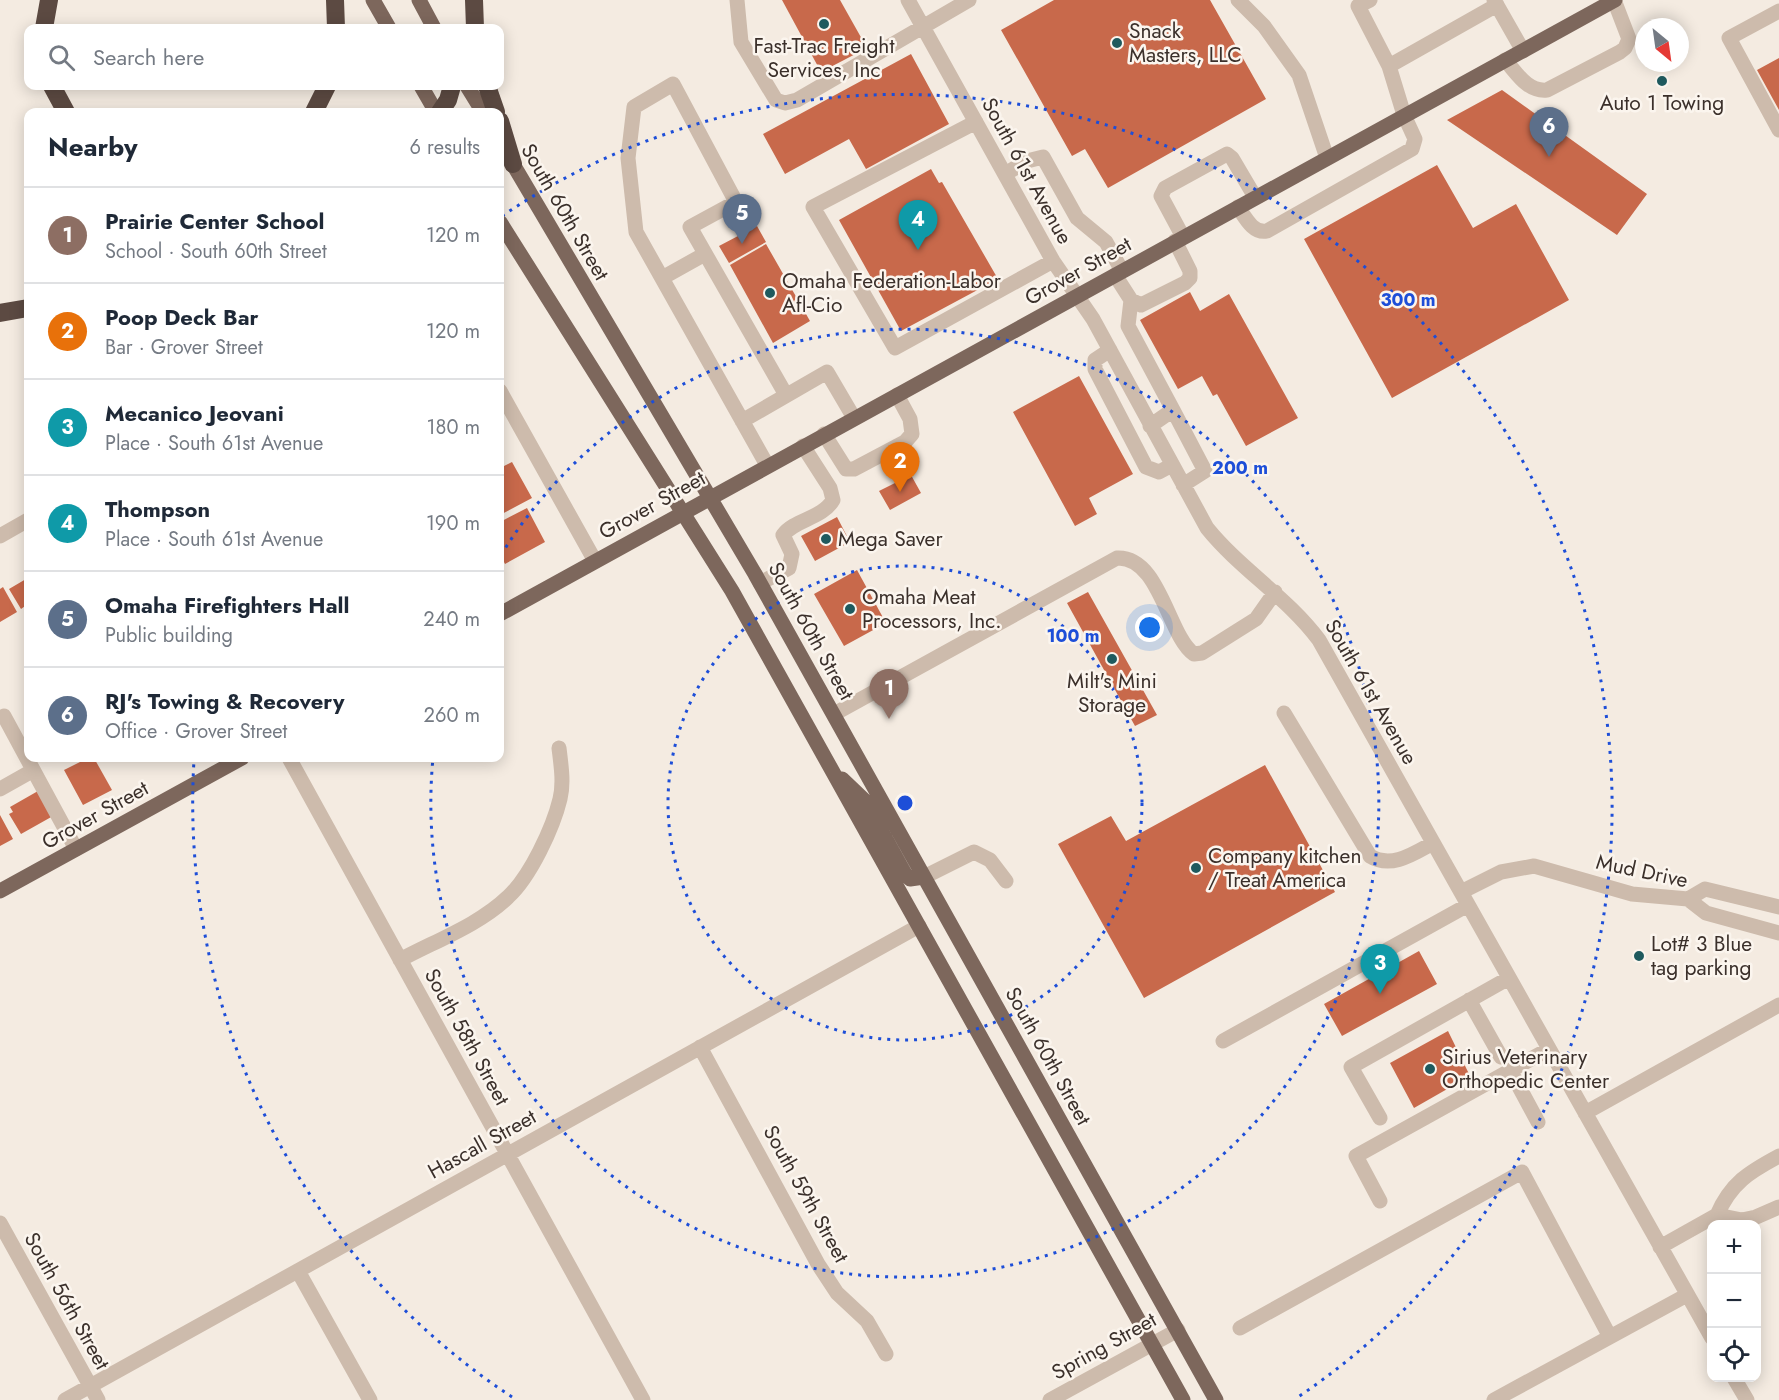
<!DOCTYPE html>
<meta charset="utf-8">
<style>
body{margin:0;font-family:Jost,sans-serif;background:#f2f2f3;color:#1f2937}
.controls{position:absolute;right:18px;bottom:18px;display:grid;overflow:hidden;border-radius:12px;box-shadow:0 3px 15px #0003}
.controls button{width:54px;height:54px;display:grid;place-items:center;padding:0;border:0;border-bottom:2px solid #e0e1e3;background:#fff;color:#1f2937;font:30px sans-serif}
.compass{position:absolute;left:1635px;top:18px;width:54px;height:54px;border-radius:50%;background:#fff;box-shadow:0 3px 15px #0003;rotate:151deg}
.you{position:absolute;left:1150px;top:628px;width:21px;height:21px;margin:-15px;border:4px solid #fff;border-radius:50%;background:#1a73e8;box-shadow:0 0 0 9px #1a73e833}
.badge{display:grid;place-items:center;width:39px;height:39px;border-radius:50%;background:#1f5a5e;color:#fff;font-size:20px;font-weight:700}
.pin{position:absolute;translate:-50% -50px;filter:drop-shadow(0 2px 3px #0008)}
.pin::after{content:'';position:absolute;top:32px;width:21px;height:18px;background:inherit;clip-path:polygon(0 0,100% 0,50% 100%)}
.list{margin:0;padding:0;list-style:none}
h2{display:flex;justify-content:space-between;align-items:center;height:78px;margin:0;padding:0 24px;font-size:26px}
h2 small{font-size:20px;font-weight:400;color:#747a83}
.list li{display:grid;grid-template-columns:39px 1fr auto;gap:18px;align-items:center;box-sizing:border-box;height:96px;padding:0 24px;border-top:2px solid #e0e1e3}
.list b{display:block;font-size:22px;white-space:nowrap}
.list p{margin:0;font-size:20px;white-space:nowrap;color:#747a83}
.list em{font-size:20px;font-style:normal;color:#747a83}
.icon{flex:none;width:33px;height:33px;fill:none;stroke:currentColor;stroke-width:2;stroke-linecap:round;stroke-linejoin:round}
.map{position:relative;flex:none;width:1779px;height:1400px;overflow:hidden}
.search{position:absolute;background:#fff;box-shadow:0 3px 15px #0003;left:24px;top:24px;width:480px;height:66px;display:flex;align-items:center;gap:15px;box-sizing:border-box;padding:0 21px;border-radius:12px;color:#747a83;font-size:22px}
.panel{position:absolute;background:#fff;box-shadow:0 3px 15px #0003;left:24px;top:108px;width:480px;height:654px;border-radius:12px}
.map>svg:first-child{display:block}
.building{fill:#c8694b}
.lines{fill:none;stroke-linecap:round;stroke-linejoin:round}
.minor{stroke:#cdbbac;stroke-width:15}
.major{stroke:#7d675c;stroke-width:15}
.highway{stroke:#5c4a42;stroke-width:18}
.ring{fill:none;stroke:#1d4ed8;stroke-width:3;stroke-dasharray:3 6}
.poi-dot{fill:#1f5a5e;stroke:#fbf5ee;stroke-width:2}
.labels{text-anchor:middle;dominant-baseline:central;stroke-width:5;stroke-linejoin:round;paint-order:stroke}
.poi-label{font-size:21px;fill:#3b302b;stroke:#fbf5ee;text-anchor:start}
.street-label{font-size:21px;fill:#3b302b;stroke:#fbf5ee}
.centre{fill:#1d4ed8;stroke:#fbf5ee;stroke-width:3}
.ring-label{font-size:18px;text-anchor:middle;font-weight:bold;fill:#1d4ed8;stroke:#fbf5ee;stroke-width:5;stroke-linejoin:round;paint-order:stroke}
</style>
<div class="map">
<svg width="1779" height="1400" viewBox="0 0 1779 1400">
<rect width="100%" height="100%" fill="#f4ebe1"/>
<path class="building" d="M782,0H840L867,48L821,72Z
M1054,0H1210L1266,99L1108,188L1085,149L1072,156L1001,30Z
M911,54L949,124L866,169L849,139L785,174L763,134Z
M1779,58V110L1757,70Z
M1502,90L1647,194L1617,235L1447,120Z
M1437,165L1473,228L1516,204L1569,300L1392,398L1304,239Z
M931,169L939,183L942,182L998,279L901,331L839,220Z
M757,226L766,242L729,263L719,246Z
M766,244L810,321L773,343L730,265Z
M1190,292L1200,311L1229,294L1298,418L1246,446L1217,394L1213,396L1202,376L1178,389L1140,320Z
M1079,376L1133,474L1089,498L1097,514L1075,526L1013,412Z
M512,462L532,498L500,515V468Z
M911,475L921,493L890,510L879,491Z
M527,508L545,542L505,564L500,554V522Z
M837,517L850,542L815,561L801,536Z
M857,570L886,623L844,646L814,594Z
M28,573V604L21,609L9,589L26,579L24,575Z
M3,587L17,612L0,622V589Z
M1088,592L1157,715L1135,726L1067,603Z
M88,758H94L112,790L83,805L64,770Z
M1265,765L1335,892L1144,998L1058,844L1111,816L1126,841Z
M38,791L53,816L21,834L9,814L13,812L10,807Z
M0,815L13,839L0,846Z
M1419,951L1437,984L1342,1036L1324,1004Z
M1448,1031L1470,1076L1414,1108L1390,1063Z"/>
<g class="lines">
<path class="minor" d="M737,0L741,42L776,100L785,103L797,100L969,0
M908,0L1053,261L1093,319L1207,528C1241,570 1287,597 1319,640L1712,1338
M1238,0L1264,26L1299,75L1327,158
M1494,0L1523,51
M1779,11L1729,38L1779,130
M1505,60C1517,73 1527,92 1547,90L1620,52L1625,48L1629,39L1614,0
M1389,66L1497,5
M976,122L813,207L895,348L1053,261
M1005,174L1027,161L1043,157L1077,218L1106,242L1122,271
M1238,207C1245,217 1253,234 1267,231L1412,149L1415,139L1404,115L1389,66L1358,6L1370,0
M1183,237L1161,196L1165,188L1227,154L1232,158L1255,197
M1115,275L1131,300L1141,305L1185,283L1190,278V271L1175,241
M662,278L705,254
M1131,300L1128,326L1173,410L1150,426
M1110,350L1095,360V369L1146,467L1159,472L1172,465
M500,391L595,561
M1173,410L1205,471L1183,485
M742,421L827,372L854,418
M824,434L846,469H854L905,442L912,434L910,419L897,395
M767,465L636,232L628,158L634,107L673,84L736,202L690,227L786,395
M0,536L28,520
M760,583L789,568L792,554L783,535C795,519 822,519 833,500L830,488L803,446
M1284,713L1370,856C1391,869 1413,854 1433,843
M834,714L1117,558C1160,556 1168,636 1194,654L1202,653L1256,619L1275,592
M4,716L76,849
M289,758L643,1400
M0,789L32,771
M924,877L974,852L990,860L1006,881
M1461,892L1501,872L1534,866L1632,894L1688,899L1706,913L1779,933
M1688,899L1705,889L1779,907
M400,960C435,941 479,925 508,897C530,877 553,828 560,799C564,783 561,765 559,748
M1469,1000L1501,1057
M1223,1041L1468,905
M700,1047L818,1264L837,1293L867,1321L886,1354
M1510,1070L1538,1122
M1585,1113L1779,1005
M1380,1118L1351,1067L1509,978
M1380,1201L1356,1156L1549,1049
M1717,1215C1731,1183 1749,1172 1779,1156
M0,1223L98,1400
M1660,1247L1717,1215L1742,1220L1756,1217L1779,1207
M298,1271L370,1400
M1240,1328L1522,1172L1610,1337
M1734,1378L1747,1400
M65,1400L919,926
M1050,1400L1178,1330
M1494,1400L1687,1295"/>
<path class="major" d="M373,0L389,28
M419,0L434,28
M421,86L436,112
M467,86L483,112
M507,154L755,574L1216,1400
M500,222L732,591L1183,1400
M500,614L1615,0
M842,779L864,800L905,874L910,879L924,877
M0,891L242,758"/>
<path class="highway" d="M335,0L336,28
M474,0L475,28
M44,28L49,0
M52,86L66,112
M487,86L496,112
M314,112L327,86
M440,112L448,100L452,86
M500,121L513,164
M0,313L28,308"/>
</g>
<g class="ring">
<circle cx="905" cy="803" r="237"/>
<path d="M501 555A474 474 0 1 1 433 758"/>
<path d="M512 1397A712 712 0 0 1 194 760M502 216A712 712 0 1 1 1298 1397"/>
</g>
<g class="poi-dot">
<circle cx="824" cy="24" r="6"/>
<circle cx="1117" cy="43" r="6"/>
<circle cx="1662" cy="81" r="6"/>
<circle cx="770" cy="293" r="6"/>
<circle cx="826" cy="539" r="6"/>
<circle cx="850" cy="609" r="6"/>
<circle cx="1112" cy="659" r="6"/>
<circle cx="1196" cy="868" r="6"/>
<circle cx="1639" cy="956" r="6"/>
<circle cx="1430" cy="1069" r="6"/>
</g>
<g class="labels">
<g class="poi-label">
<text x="1129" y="31">Snack<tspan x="1129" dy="24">Masters, LLC</tspan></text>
<text x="824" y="46" text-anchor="middle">Fast-Trac Freight<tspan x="824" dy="24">Services, Inc</tspan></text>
<text x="1662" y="103" text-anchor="middle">Auto 1 Towing</text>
<text x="782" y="281">Omaha Federation-Labor<tspan x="782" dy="24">Afl-Cio</tspan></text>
<text x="838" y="539">Mega Saver</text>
<text x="862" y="597">Omaha Meat<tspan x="862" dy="24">Processors, Inc.</tspan></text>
<text x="1112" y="681" text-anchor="middle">Milt's Mini<tspan x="1112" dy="24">Storage</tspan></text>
<text x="1208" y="856">Company kitchen<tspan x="1208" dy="24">/ Treat America</tspan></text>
<text x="1651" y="944">Lot# 3 Blue<tspan x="1651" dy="24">tag parking</tspan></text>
<text x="1442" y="1057">Sirius Veterinary<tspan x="1442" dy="24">Orthopedic Center</tspan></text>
</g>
<g class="street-label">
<text transform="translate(1027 171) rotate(61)">South 61st Avenue</text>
<text transform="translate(565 212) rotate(60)">South 60th Street</text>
<text transform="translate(1078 271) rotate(-29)">Grover Street</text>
<text transform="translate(652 505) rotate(-29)">Grover Street</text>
<text transform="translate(811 631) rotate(61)">South 60th Street</text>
<text transform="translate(1371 692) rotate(60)">South 61st Avenue</text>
<text transform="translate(95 815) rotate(-29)">Grover Street</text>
<text transform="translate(1642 871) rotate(12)">Mud Drive</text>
<text transform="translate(467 1037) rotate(61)">South 58th Street</text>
<text transform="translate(1048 1056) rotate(61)">South 60th Street</text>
<text transform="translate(482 1144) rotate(-29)">Hascall Street</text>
<text transform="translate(806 1194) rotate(61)">South 59th Street</text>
<text transform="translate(67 1301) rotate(61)">South 56th Street</text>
<text transform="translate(1104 1346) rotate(-29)">Spring Street</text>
</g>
</g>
<circle cx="905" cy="803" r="9" class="centre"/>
<g class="ring-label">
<text x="1408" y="306">300 m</text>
<text x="1240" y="474">200 m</text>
<text x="1073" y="642">100 m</text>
</g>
</svg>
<div class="controls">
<button>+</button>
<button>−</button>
<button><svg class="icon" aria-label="locate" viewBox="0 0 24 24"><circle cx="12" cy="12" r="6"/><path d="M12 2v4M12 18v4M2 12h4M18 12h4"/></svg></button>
</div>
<svg class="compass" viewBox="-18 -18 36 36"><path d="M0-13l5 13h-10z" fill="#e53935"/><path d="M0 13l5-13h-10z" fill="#747a83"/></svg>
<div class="you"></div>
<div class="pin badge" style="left:889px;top:719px;background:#8d6e63">1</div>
<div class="pin badge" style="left:900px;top:492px;background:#e8710a">2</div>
<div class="pin badge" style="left:1380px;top:994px;background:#0f9aa8">3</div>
<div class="pin badge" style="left:918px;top:250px;background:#0f9aa8">4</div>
<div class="pin badge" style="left:742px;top:244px;background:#5c6f8a">5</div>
<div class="pin badge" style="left:1549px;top:157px;background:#5c6f8a">6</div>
<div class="search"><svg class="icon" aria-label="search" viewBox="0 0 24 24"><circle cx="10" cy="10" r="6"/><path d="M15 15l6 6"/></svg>Search here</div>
<section class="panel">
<h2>Nearby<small>6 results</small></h2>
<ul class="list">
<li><span class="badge" style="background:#8d6e63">1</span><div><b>Prairie Center School</b><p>School · South 60th Street</p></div><em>120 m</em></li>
<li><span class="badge" style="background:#e8710a">2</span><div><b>Poop Deck Bar</b><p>Bar · Grover Street</p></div><em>120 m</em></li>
<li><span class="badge" style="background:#0f9aa8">3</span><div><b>Mecanico Jeovani</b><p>Place · South 61st Avenue</p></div><em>180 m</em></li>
<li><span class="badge" style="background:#0f9aa8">4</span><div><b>Thompson</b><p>Place · South 61st Avenue</p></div><em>190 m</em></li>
<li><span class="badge" style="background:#5c6f8a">5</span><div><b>Omaha Firefighters Hall</b><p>Public building</p></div><em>240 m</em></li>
<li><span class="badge" style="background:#5c6f8a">6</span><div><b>RJ's Towing &amp; Recovery</b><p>Office · Grover Street</p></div><em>260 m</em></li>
</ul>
</section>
</div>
